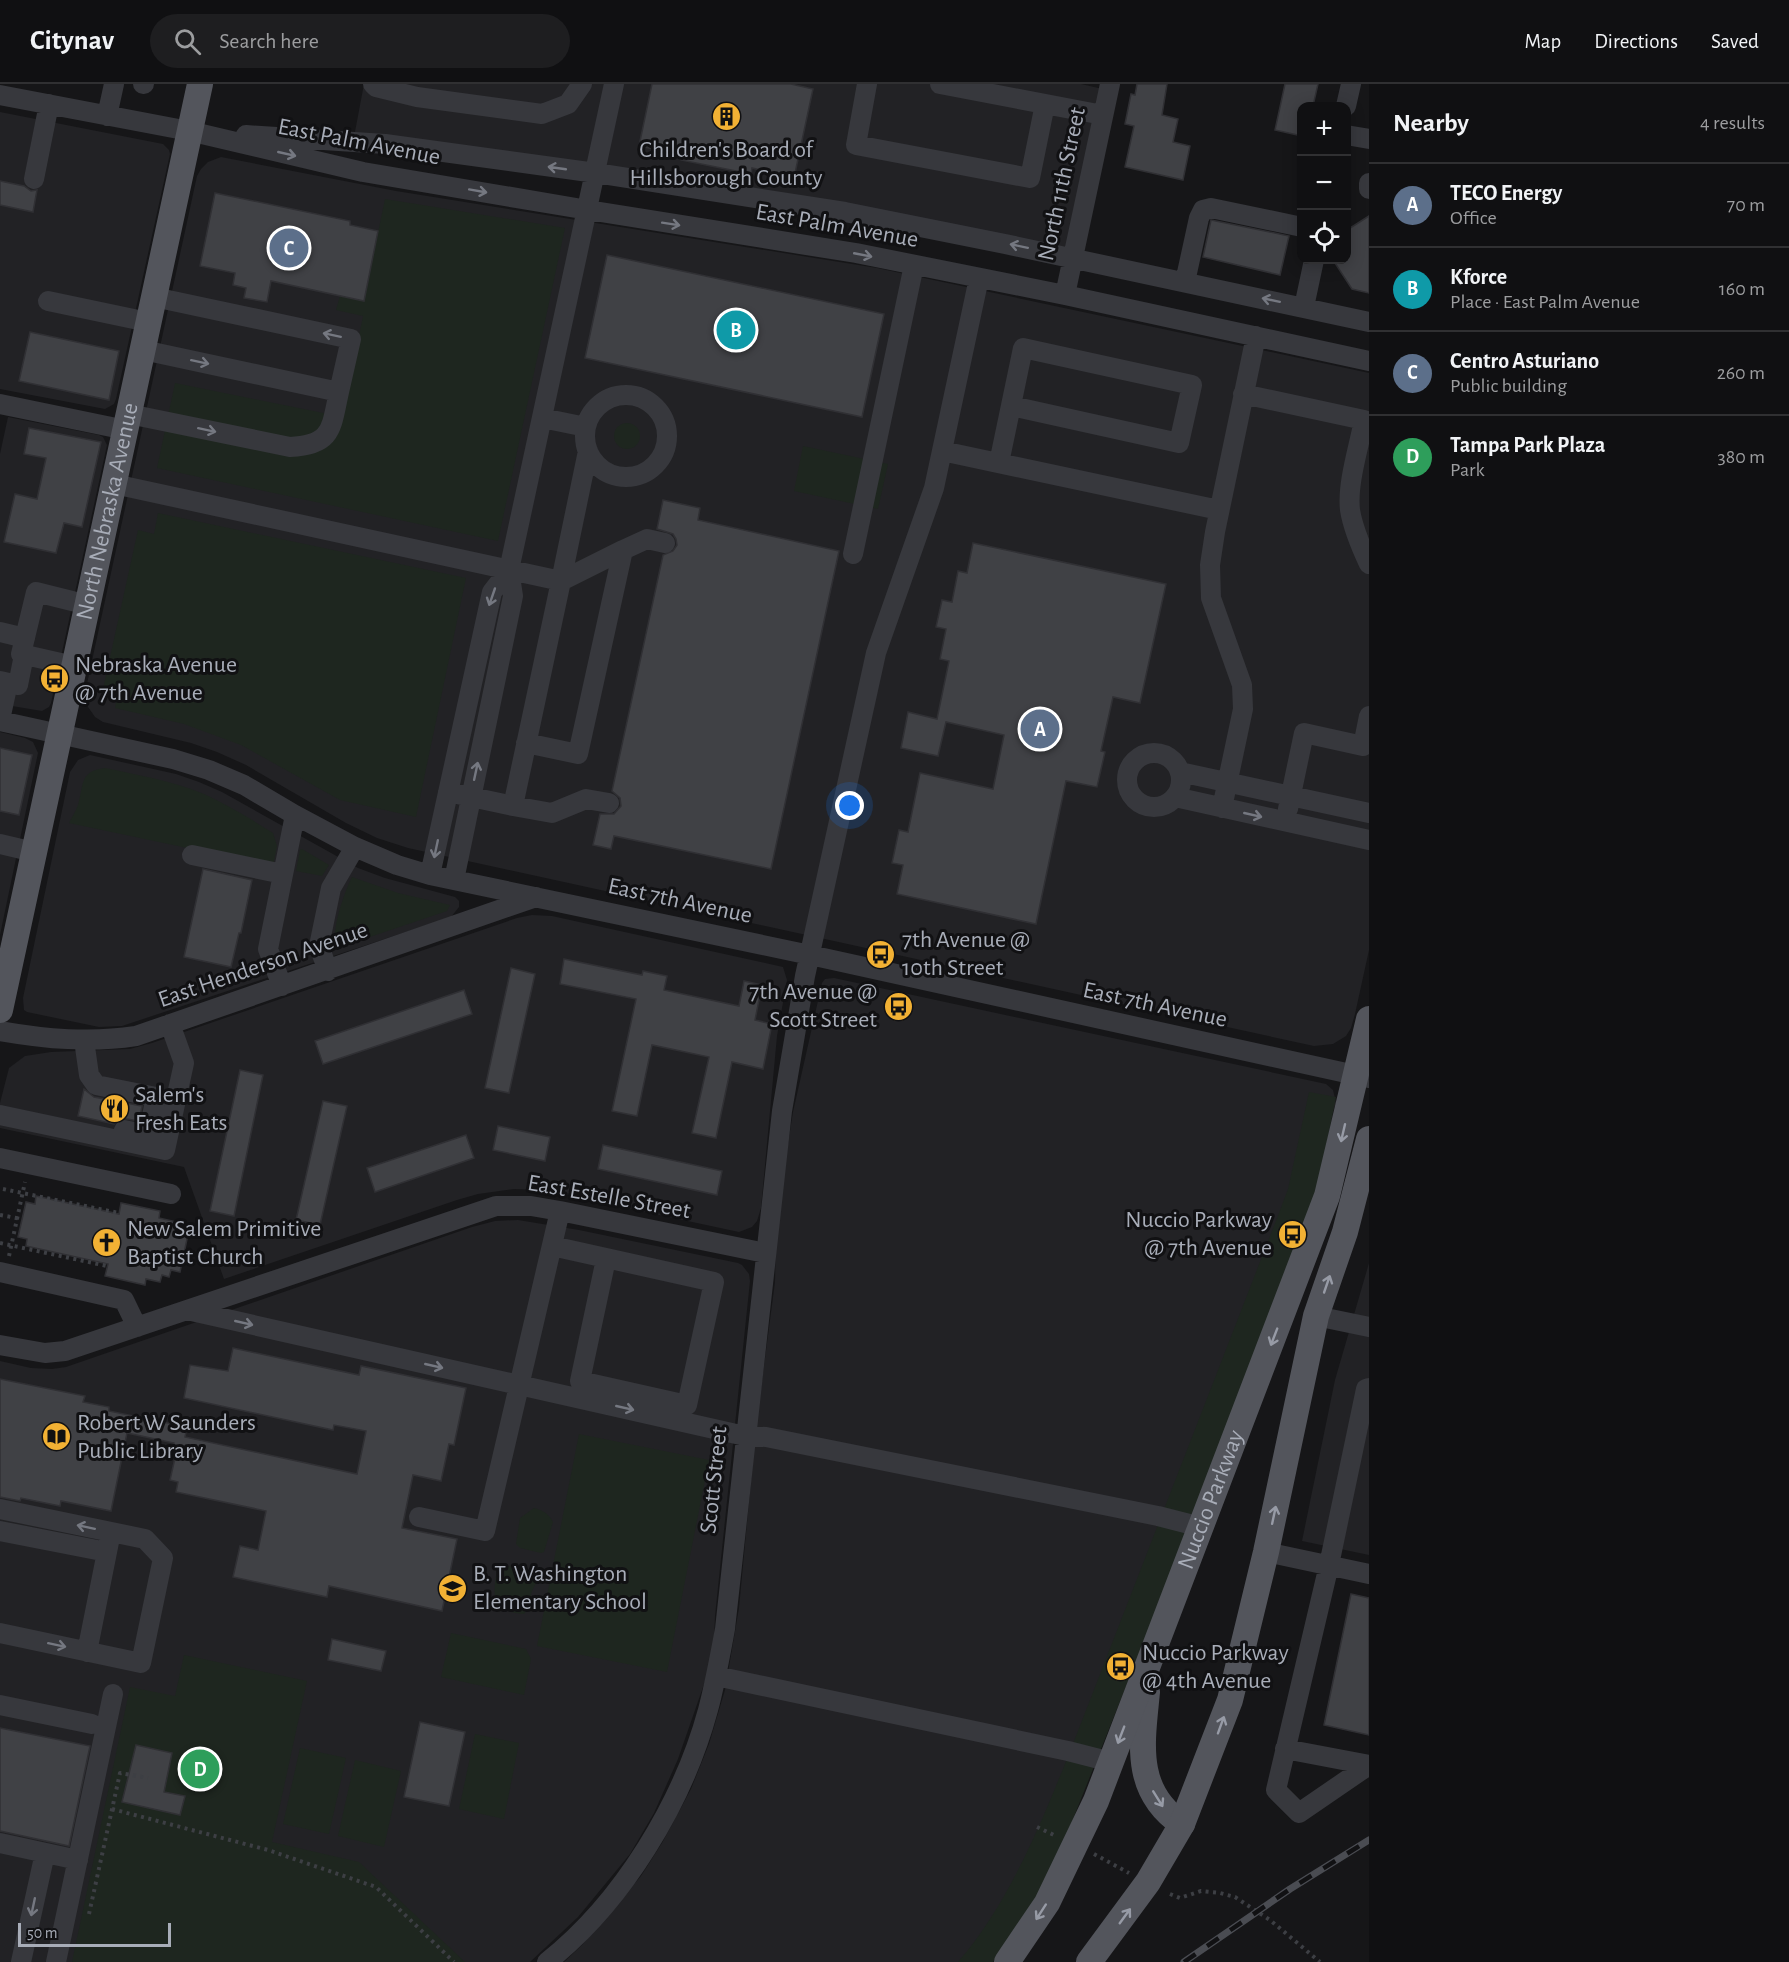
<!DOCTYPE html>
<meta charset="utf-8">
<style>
body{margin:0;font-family:"Alegreya Sans",sans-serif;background:#1e1e20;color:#f1f3f6}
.controls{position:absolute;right:18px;top:18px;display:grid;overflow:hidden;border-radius:12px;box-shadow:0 3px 15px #0003}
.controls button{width:54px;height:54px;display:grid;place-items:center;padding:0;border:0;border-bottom:2px solid #303032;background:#101012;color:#f1f3f6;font:30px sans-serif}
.scale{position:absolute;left:18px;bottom:15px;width:153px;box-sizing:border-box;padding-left:6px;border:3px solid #a8adb8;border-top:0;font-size:16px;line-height:21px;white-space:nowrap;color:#a8adb8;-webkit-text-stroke:4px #111113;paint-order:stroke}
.you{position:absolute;left:850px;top:722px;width:21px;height:21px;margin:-15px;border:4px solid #fff;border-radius:50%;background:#1a73e8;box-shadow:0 0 0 9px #1a73e833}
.badge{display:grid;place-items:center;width:39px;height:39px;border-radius:50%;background:#f2b134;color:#fff;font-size:20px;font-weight:700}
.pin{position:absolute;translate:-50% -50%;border:3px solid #fff;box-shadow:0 2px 6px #0006}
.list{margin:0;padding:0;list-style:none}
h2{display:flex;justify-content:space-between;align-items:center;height:78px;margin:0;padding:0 24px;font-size:26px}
h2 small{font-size:20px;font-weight:400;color:#9c9d9f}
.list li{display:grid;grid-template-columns:39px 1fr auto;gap:18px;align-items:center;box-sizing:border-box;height:84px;padding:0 24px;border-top:2px solid #303032}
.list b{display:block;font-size:22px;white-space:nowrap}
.list p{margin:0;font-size:20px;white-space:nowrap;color:#9c9d9f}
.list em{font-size:20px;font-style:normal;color:#9c9d9f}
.icon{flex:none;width:33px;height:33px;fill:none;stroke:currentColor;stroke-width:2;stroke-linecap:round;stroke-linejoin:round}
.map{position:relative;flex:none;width:1369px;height:1878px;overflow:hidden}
header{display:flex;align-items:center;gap:36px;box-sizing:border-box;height:84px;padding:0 30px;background:#101012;border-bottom:2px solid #303032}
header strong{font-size:28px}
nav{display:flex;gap:33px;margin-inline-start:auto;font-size:21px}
.search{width:420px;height:54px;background:#1e1e20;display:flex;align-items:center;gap:15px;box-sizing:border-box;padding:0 21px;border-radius:33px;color:#9c9d9f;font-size:22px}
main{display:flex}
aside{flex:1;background:#101012}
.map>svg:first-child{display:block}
.built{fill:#222225}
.green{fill:#1e261f}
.building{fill:#404145;stroke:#303034;stroke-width:1.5}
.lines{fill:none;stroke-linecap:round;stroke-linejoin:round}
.path{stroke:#3d3f44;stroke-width:4;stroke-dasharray:3 4.5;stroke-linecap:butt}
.minor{stroke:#37383d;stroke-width:20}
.major{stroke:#53555c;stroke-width:26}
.rail-casing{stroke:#4a4c52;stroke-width:7}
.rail{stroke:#111113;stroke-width:4.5;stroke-dasharray:14;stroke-linecap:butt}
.oneway{stroke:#757881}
.oneway2{stroke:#979ba6}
.labels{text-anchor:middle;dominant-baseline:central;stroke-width:6;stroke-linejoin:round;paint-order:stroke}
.street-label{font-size:24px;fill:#a8adb8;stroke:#111113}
.poi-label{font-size:24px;fill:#a8adb8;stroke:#111113;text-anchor:start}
</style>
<header>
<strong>Citynav</strong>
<div class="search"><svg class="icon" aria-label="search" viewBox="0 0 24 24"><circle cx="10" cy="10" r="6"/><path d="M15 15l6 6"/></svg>Search here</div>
<nav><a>Map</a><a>Directions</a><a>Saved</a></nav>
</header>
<main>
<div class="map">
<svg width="1369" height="1878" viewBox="0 0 1369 1878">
<rect width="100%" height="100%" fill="#161618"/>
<path class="built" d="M364,0H1081L1107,6L1071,169L354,53Z
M0,28L163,60L169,66L170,70L116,315L114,320L105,325L0,305Z
M221,73L396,107L877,184L1369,289V866L1355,930L1351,944L1346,952L1333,960L1314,962L408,764L377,754L346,739L246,681L217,668L191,659L103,638L95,633L86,620L85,609L197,92L201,85L208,78Z
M8,333L99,351L103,353L107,361L51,619L49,623L42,627L0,620V370Z
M0,648L25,654L33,658L38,669L0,851Z
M90,671L176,690L199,698L222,708L358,784L385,794L455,813L459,817V823L451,833L122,942L99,943L27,928L24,926L23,914L70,688L78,676Z
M532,831L552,832L783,883L787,896L777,952L761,1124L757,1137L752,1143L739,1148L543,1106L514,1105L478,1110L457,1116L224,1195L184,1083L0,1044V1019L9,984L25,972L51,968L130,965L152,959L517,834Z
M834,894L1326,1000L1333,1006L1336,1019L993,1878H564L582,1861L641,1792L662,1759L691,1705L709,1660L725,1606L739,1524L756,1343L775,1198L776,1149L783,1092L793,1028L822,899L825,895Z
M518,1136L579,1146L738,1179L742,1181L749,1190L750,1197L715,1532L714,1556L710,1583L678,1675L654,1729L630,1770L578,1833L530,1878H0V1277L31,1284L52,1285L66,1283L472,1143L495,1137Z
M1369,1179V1471L1302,1457L1335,1296Z"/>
<path class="green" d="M385,115L565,144L498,457L157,384L175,299L343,333L363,232L336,226L340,212L364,216Z
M614 352a13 13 0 1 1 26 0a13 13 0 1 1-26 0Z
M803,362L888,380L878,425L794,407Z
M158,429L466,494L416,733L340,716L241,661L184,640L115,624L118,608L103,605L138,446L154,450Z
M105,684C138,691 173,697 204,710C228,721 251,735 273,749L277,762L273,782L69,739C72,733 76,727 78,721C84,701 79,687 105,684Z
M302,765L329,781L322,792L296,787L300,766Z
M352,793L398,809L450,821L447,827L337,864C330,848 344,809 352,793Z
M1309,1008L1336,1013L1318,1103L1139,1570L1065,1755L1035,1816L993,1878H958C1010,1818 1042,1737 1071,1665L1279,1129L1288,1105Z
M579,1350L709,1376L667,1588L537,1562Z
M534,1424C544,1427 548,1429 553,1438L544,1468L541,1469L520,1464L516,1460L520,1434Z
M498,1482L518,1483L539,1489C539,1497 535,1500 532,1507C529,1515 531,1524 524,1530C490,1528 492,1510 498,1482Z
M451,1549L526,1565L531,1575L524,1611L441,1593Z
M184,1571L307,1597L272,1758L359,1778L465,1878H72L130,1603L175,1612Z
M475,1650L519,1659L504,1735L459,1725Z
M300,1664L346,1674L329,1750L283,1740Z
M355,1676L401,1687L384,1763L338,1752Z"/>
<path class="building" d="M652,0H791L813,5L794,94L752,84L751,90L681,76V71L639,62Z
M1137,0H1167L1162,31L1178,35L1173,58L1190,62L1183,96L1125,83L1134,42L1125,40L1131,10L1135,11Z
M1285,0H1318L1313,22H1302V52L1275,46Z
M0,97L24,102L31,107L37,106L33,128L0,121Z
M215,109L350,137V141L378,147L364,217L271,197L267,218L244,214L246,204L233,201L235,189L200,182Z
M1369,132V209L1352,205L1333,176H1347V146Z
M1211,136L1289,152L1280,191L1203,173Z
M607,171L884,230L862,333L585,274Z
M30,248L119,267L109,316L19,297Z
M29,344L101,358L82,443L64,439L56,469L4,458L15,410L37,415L46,374L24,370Z
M663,416L700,424L698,436L839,467L771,785L614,752L611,765L593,761L600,730H614L621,722L620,714L612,707L663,471L673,467L677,461L676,455L673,450L657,445Z
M973,459L1166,500L1140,619L1113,613L1101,667L1105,668L1097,703L1066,697L1036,840L897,810L903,781L892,779L899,746L908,748L920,689L993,705L1004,651L946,638L938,672L901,664L908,628L937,635L949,577L940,575L946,545L936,543L942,516L952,518L958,487L967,489Z
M0,664L32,671L19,731L0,727Z
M203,785L252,796L241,849H239L231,883L184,873Z
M564,875L642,891L643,887L667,892L664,906L739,922L744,897L762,901L755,936L772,940L763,985L732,978L716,1054L692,1049L709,973L652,961L637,1032L612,1027L636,915L560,900Z
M511,884L535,890L509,1009L485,1004Z
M464,906L472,930L323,980L315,957Z
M240,986L263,991L234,1132L210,1127Z
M84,1005L94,1013L142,1022L139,1037L121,1034L114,1040L78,1032Z
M323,1017L347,1022L320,1141L296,1136Z
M498,1042L550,1053L545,1077L493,1066Z
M466,1051L474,1074L375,1108L367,1084Z
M603,1061L722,1087L717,1111L598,1085Z
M36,1112L119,1130L121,1119L160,1127L159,1134L190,1141L180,1188L171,1186L169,1193L162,1191L160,1198L146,1195L145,1201L105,1192L108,1180L26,1162L27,1155L18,1153L26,1118L35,1120Z
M233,1264L359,1291L361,1282L466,1304L454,1361L449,1360L441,1397L413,1391L402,1444L457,1455L442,1527L329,1502L327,1513L233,1493L240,1462L258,1466L266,1427L176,1408L178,1398L170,1396L175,1374L171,1373L174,1359L127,1349L111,1427L61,1417L60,1422L21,1414L20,1417L0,1413V1295L85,1312L83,1318L109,1323V1327L187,1343L185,1353L357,1390L366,1347L334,1341L333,1346L184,1314L190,1281L228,1287Z
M1351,1510L1369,1514V1651L1324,1641Z
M332,1555L386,1567L381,1587L328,1576Z
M420,1638L465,1648L449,1722L404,1713Z
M0,1644L90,1662L69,1762L0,1747Z
M136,1661L172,1669L164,1708L185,1712L180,1731L122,1718Z"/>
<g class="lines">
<path class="path" d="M3,1105L119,1129
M0,1131L22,1135
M0,1159L107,1182
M9,1172L25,1098
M112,1725L268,1766L376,1803L454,1878
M1037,1743L1056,1752
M1094,1770L1129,1789
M1170,1810L1180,1814L1201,1807L1220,1809L1235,1813L1270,1836L1320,1878
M89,1830L120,1689L148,1694"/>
<path class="minor" d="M143,0H144
M373,0L376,3L417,13L542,30L568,20L582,0
M867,0L856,61L1030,94L1045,20
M940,0L1103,31
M0,11L189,47L363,88L588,126L856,169L1065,211L1369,277
M1346,22L1351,0
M107,32L114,0
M246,51L385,60L596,89L845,128L1005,160L1369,238
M1346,51L1369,55
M34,95L49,20
M1369,99V105
M1185,198L1199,134L1203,126L1211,124L1302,143
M1065,211L1110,0
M48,217L148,238
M1304,223L1314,176
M143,266L339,308L351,255L154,213
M1243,310L1364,336C1359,363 1347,399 1350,426C1353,445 1361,463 1369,480
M585 352a41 41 0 1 1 82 0a41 41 0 1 1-82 0Z
M0,320L126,346
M129,330L290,363C333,361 331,344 339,308
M542,334L586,343
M942,367L1219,426
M999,379L1023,264L1192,301L1179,359L1011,322
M114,400L561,497L513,722L448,708
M623,466L647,455L665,459
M853,470L914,181
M509,486L614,0
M561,497L588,367
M0,548L25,554
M74,582L21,570L36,508L88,521
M0,597L18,601L24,571
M0,636L8,599
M0,637L173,675L209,686L244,701L295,731L355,763L397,781L430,791L810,871L1369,994
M526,659L578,670L623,466L561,497
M1127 696a27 27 0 1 1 54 0a27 27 0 1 1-54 0Z
M1180,688L1369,729
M1175,713L1369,756
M513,722L552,729L586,715L609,719
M1222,724L1243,625L1242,601L1211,514L1210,481L1215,448L1256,252
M1288,725L1304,649L1363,662L1369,632
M0,760L34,768
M192,771L283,790
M430,791L492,508L509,486L513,512L454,796
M328,887L319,862L331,804L355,763
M282,902L268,865L295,731
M0,947C46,955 90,959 136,952L536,813
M84,956L89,991L96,1001L156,1013L148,1051L124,1046
M0,1031L165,1066L184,979L170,940
M0,1074L171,1110
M552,1162L714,1198L687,1321L580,1297L606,1175
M0,1188L124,1216L137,1243
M187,1226L745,1352L766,1353L1158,1432L1201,1443
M1316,1232L1369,1243
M0,1261L45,1269L65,1267L496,1122H531L560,1127L765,1169
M0,1425L145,1455L163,1474L141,1579L0,1549
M419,1433L485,1447L560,1127
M0,1447L107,1468
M1266,1468L1369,1490
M87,1568L111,1448
M716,1592L1068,1667L1111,1678
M0,1621L92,1640
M1285,1665L1369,1681L1299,1729L1276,1706L1329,1481L1366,1305L1369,1304
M0,1759L78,1776
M21,1878L45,1769
M56,1878L113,1610
M547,1878C623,1818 683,1718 708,1626C715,1600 720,1572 725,1545L782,1027L805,892L876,569L934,404L979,194"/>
<g class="major">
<path id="s1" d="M0,926L200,0"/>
<path d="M1147,1608C1142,1659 1133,1707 1182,1740"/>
<path id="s2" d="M1007,1878L1047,1819L1096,1717L1327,1112L1369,935"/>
<path d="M1089,1878L1148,1798L1182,1740L1230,1616L1266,1468L1316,1232L1345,1148L1369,1055"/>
</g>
<defs>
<path id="rail" d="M1184,1878L1290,1805L1369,1756"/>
</defs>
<use href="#rail" class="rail-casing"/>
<use href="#rail" class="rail"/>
</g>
<defs><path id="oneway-shaft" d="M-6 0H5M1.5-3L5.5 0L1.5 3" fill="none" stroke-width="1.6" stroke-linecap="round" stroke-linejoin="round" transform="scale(1.5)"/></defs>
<g class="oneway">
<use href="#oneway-shaft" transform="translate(287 70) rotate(13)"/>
<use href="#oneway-shaft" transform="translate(557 84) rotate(-172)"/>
<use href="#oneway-shaft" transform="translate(478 107) rotate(10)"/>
<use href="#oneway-shaft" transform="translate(671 140) rotate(9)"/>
<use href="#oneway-shaft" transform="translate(1019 162) rotate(-168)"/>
<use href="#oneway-shaft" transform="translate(863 171) rotate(11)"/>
<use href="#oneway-shaft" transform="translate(1271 216) rotate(-168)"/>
<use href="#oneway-shaft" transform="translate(332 251) rotate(-168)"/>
<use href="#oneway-shaft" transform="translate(200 278) rotate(12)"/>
<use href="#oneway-shaft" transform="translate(207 346) rotate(12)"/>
<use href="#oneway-shaft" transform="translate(492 513) rotate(109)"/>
<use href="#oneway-shaft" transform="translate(476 687) rotate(-78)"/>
<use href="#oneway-shaft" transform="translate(1253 731) rotate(13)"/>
<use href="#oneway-shaft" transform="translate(436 765) rotate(102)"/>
<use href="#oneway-shaft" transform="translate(244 1239) rotate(13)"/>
<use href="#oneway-shaft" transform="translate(434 1282) rotate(13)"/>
<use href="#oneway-shaft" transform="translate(625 1324) rotate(13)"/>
<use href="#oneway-shaft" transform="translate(86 1443) rotate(-168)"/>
<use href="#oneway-shaft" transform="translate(57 1561) rotate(12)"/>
<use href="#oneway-shaft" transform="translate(33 1823) rotate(102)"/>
</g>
<g class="oneway2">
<use href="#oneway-shaft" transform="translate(1343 1049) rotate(103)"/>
<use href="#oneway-shaft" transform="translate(1327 1200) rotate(-71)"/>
<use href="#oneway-shaft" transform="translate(1274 1253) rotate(111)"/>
<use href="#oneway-shaft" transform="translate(1274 1431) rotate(-78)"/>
<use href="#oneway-shaft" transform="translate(1221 1641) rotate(-70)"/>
<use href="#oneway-shaft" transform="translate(1121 1651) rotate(111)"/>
<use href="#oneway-shaft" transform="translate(1158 1715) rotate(58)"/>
<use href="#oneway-shaft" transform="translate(1041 1828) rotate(123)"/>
<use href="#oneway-shaft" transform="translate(1125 1832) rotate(-54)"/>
</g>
<defs>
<symbol id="building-disc" viewBox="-11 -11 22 22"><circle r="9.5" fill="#f2b134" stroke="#111113"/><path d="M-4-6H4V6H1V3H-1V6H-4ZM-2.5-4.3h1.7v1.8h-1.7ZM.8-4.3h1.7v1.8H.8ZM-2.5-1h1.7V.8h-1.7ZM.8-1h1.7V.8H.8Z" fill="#111"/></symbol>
<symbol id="bus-disc" viewBox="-11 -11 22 22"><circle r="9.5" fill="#f2b134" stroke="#111113"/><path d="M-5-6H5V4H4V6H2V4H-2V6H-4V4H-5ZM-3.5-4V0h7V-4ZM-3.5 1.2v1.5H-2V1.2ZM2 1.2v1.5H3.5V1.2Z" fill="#111"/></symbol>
<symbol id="restaurant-disc" viewBox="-11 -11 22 22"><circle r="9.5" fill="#f2b134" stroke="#111113"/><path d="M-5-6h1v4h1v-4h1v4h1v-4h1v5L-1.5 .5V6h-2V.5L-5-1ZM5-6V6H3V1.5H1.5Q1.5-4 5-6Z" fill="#111"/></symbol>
<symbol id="church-disc" viewBox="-11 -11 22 22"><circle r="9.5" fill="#f2b134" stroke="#111113"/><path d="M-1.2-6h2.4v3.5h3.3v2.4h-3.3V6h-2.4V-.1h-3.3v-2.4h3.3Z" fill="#111"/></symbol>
<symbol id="library-disc" viewBox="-11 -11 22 22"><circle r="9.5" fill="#f2b134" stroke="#111113"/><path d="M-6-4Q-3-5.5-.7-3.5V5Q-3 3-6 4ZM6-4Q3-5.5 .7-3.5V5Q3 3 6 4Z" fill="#111"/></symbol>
<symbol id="school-disc" viewBox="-11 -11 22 22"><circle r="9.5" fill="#f2b134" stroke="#111113"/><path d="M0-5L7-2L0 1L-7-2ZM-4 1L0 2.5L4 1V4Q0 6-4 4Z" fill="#111"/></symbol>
</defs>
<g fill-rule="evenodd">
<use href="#building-disc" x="710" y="16" width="33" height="33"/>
<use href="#bus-disc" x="38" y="578" width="33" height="33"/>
<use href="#bus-disc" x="864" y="854" width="33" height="33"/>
<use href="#bus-disc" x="882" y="906" width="33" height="33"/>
<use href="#restaurant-disc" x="98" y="1008" width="33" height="33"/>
<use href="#bus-disc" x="1276" y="1134" width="33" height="33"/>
<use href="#church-disc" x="90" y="1142" width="33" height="33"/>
<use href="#library-disc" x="40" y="1336" width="33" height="33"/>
<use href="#school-disc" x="436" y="1488" width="33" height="33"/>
<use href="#bus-disc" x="1104" y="1566" width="33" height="33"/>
</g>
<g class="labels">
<g class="street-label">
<text transform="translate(359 58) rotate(11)">East Palm Avenue</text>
<text transform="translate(1062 100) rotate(-78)">North 11th Street</text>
<text transform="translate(837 142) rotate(10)">East Palm Avenue</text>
<text stroke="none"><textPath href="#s1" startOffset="510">North Nebraska Avenue</textPath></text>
<text transform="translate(680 817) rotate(12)">East 7th Avenue</text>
<text transform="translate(263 881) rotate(-19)">East Henderson Avenue</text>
<text transform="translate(1155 921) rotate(12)">East 7th Avenue</text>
<text transform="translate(609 1113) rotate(10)">East Estelle Street</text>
<text transform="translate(714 1396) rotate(-84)">Scott Street</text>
<text stroke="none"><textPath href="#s2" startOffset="507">Nuccio Parkway</textPath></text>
</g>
<g class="poi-label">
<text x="726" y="66" text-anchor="middle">Children's Board of<tspan x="726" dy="28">Hillsborough County</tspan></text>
<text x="75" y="581">Nebraska Avenue<tspan x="75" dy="28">@ 7th Avenue</tspan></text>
<text x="902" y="856">7th Avenue @<tspan x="902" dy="28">10th Street</tspan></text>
<text x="877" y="908" text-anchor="end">7th Avenue @<tspan x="877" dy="28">Scott Street</tspan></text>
<text x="135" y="1011">Salem's<tspan x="135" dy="28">Fresh Eats</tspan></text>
<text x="1272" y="1136" text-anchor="end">Nuccio Parkway<tspan x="1272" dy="28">@ 7th Avenue</tspan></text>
<text x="127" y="1145">New Salem Primitive<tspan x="127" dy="28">Baptist Church</tspan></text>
<text x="77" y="1339">Robert W Saunders<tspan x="77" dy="28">Public Library</tspan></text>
<text x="473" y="1490">B. T. Washington<tspan x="473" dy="28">Elementary School</tspan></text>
<text x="1142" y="1569">Nuccio Parkway<tspan x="1142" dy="28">@ 4th Avenue</tspan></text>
</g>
</g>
</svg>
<div class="controls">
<button>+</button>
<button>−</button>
<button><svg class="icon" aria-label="locate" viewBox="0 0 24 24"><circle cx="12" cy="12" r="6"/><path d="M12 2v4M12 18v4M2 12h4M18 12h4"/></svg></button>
</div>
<div class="scale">50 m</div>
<div class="you"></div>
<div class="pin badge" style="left:1040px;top:645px;background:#5c6f8a">A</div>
<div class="pin badge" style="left:736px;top:246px;background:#0f9aa8">B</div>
<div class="pin badge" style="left:289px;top:164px;background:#5c6f8a">C</div>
<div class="pin badge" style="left:200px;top:1685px;background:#2e9e5b">D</div>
</div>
<aside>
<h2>Nearby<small>4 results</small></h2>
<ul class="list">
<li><span class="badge" style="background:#5c6f8a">A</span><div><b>TECO Energy</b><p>Office</p></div><em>70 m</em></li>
<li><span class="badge" style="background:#0f9aa8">B</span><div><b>Kforce</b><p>Place · East Palm Avenue</p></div><em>160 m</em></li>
<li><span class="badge" style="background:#5c6f8a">C</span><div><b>Centro Asturiano</b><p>Public building</p></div><em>260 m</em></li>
<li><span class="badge" style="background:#2e9e5b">D</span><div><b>Tampa Park Plaza</b><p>Park</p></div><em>380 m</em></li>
</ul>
</aside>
</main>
